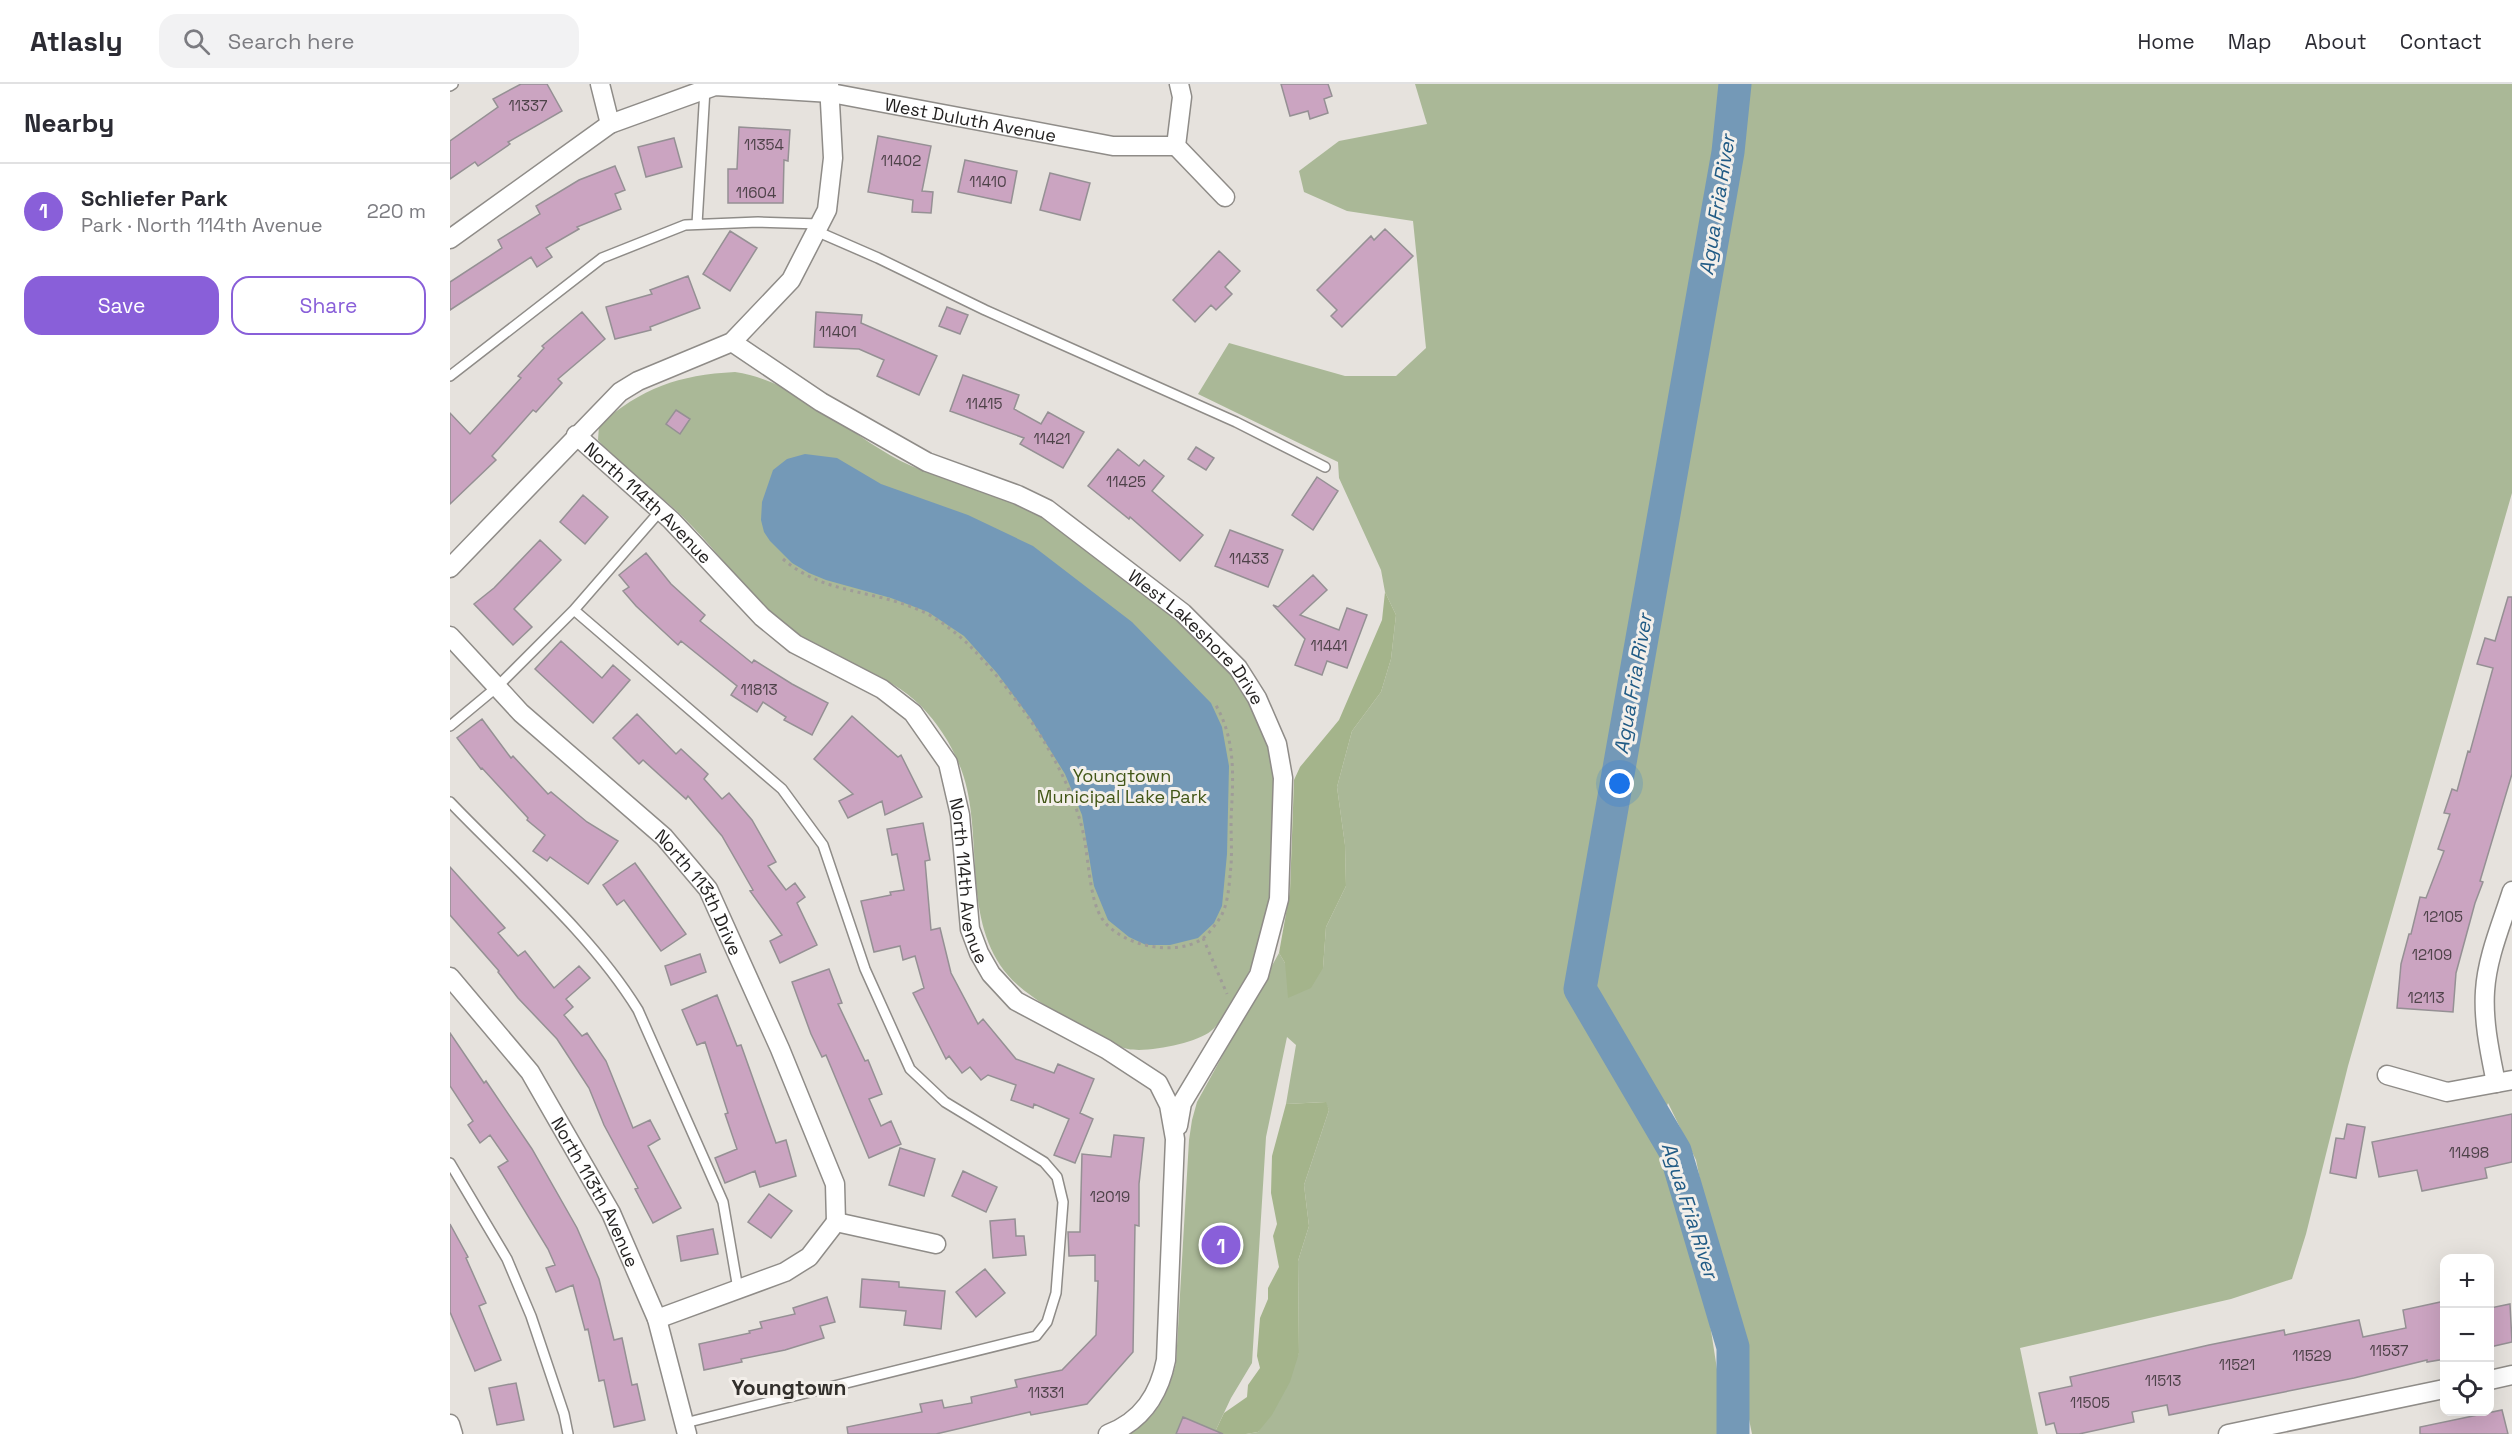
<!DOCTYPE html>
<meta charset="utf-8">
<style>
body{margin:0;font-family:"Space Grotesk",sans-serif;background:#f2f2f3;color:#2b2b33}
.controls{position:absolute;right:18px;bottom:18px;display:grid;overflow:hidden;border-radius:12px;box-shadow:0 6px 24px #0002}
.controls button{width:54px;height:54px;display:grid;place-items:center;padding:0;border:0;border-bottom:2px solid #e1e1e2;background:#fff;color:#2b2b33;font:30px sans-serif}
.you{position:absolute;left:1170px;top:700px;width:21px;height:21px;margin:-15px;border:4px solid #fff;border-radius:50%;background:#1a73e8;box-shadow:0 0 0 9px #1a73e833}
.badge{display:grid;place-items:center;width:39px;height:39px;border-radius:50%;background:#895fd9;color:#fff;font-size:20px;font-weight:700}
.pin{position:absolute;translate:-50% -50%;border:3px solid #fff;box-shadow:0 2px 6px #0006}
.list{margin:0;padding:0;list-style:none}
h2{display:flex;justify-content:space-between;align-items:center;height:78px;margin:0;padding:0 24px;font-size:26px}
h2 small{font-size:20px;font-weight:400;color:#7c7c81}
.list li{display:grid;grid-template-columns:39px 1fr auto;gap:18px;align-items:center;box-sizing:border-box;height:96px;padding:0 24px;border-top:2px solid #e1e1e2}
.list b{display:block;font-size:22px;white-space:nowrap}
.list p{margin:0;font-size:20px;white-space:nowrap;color:#7c7c81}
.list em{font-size:20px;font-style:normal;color:#7c7c81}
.actions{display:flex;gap:12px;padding:18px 24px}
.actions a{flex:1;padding:14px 0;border:2px solid #895fd9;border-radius:18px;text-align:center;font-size:21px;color:#895fd9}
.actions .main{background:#895fd9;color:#fff}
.icon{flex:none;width:33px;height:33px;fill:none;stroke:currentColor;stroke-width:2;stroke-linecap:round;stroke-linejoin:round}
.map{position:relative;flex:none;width:2062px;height:1350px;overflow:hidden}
header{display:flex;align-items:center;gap:36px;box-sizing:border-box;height:84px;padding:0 30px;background:#fff;border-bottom:2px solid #e1e1e2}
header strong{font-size:28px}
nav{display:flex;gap:33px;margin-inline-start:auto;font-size:21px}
.search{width:420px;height:54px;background:#f2f2f3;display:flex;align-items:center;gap:15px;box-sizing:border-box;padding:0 21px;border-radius:18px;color:#7c7c81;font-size:22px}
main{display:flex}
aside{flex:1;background:#fff}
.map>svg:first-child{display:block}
.green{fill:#aab897}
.forest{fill:#a4b48b}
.water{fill:#7499b7}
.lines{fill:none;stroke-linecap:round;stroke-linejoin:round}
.river{stroke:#7499b7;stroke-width:33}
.building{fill:#cba4c1;stroke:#959094;stroke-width:1.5}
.lane-casing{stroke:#8f8c88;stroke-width:12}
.street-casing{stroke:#8f8c88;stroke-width:21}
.path{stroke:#9f9c98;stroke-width:3;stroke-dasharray:3 4.5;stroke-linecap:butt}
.lane{stroke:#fff;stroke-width:9}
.street{stroke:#fff;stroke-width:18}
.labels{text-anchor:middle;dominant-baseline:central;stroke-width:6;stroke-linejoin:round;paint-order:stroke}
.number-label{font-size:15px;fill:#4e4249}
.street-label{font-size:18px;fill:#242221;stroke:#f3efea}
.park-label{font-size:18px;fill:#425617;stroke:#f3efea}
.water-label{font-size:20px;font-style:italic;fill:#215b85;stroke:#f3efea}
.quarter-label{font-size:21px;font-weight:bold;fill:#322f2b;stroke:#f3efea}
</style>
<header>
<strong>Atlasly</strong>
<div class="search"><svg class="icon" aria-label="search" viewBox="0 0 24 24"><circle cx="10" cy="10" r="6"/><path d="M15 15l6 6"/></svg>Search here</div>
<nav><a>Home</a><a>Map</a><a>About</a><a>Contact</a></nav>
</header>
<main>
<aside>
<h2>Nearby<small></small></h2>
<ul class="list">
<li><span class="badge">1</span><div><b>Schliefer Park</b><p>Park · North 114th Avenue</p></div><em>220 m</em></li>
</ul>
<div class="actions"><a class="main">Save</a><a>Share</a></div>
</aside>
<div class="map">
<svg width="2062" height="1350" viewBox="0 0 2062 1350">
<rect width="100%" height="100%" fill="#e6e2dd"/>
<path class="green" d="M965,0H2062V409L1898,982L1856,1150L1842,1195L1781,1215L1570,1264L1588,1350H1302L1246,1076L1218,1019L1208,1047L1260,1240L1277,1350H796L808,1348L849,1269L848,1177L859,1142L854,1101L879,1026L875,1018L836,1020L846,961L837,953L816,1053L802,1279L781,1314L764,1350H679C708,1333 718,1310 726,1279L739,1056L742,1036L747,1018L829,869L835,879L873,884L876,843L896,802L895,761L887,703L902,647L931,608L941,575L946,531L935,508L931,486L889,394L888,378L748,310L779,259L895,292H946L976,264L963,137L897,127L854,108L849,87L889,57L977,40Z
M285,288C356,299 406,361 471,386C501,398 532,404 562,417C604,437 643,470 680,499C724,535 773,570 801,620C829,669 824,706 822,760C820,791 821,824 812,855C806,877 779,932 761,947C746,959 698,969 678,965C652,959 591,921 570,903C512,853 532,772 517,705C510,674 493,645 471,622C437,588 386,577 347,549C302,518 272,471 233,433C207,407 171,385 148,356L149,341C192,304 228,291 285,288Z"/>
<path class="forest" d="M935,508L946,531L941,575L931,608L902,647L887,703L895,761L896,802L876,843L873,884L861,904L838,914L835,879L829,869L840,807L844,696L850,683L889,636L932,536Z
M876,1018L879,1026L854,1101L859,1142L848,1177L849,1269L840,1298L822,1331L808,1348L796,1350H764L774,1329L797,1313L798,1301L810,1284L807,1272L810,1234L818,1215V1204L829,1183L823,1152L827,1140L821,1109L822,1072L836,1020Z"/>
<path class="water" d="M355,370L387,374L431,400L518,431L583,462L682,538L761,619L772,643L779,682L777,770L772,822L764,839L748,854L720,861H696L679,853L658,836L644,802L632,731L615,690L581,635L547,589L514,552L478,528L441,514L376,496L359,489L342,479L320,457L314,448L311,436L312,418L323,386L337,375Z"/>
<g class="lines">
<path class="river" d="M1283,1350V1263L1225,1067L1130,905L1278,68L1285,0"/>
</g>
<path class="building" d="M71,0H97L112,27L58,58L60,60L28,82L25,78L0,95V57L48,23L43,15Z
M831,0H878L882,12L874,15L878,29L860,35L858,27L840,32Z
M289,43L340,46L338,77L334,76L333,119H278V85H287Z
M428,52L481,62L472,107L483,108L481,129L462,128L463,116L418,108Z
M224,54L232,83L196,93L188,63Z
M515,76L567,87L561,119L508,108Z
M165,82L175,106L165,110L171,125L127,143L129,145L96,164L102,173L87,183L81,173L0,226V198L52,164L48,156L90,130L86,122L129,96Z
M600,89L640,99L630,136L590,126Z
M935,145L963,172L892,243L881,232L887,226L867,206L921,152L924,156Z
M280,147L307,164L280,207L253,190Z
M769,167L790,187L775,203L782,210L766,226L761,221L745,238L723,216Z
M238,192L250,224L200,243L201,246L165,255L156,223L202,210L200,206Z
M497,223L518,231L510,250L489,242Z
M132,228L155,255L108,295L112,299L86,328L83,326L42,372L46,376L0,420V329L20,350L71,294L68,292L94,264L92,262Z
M366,228L412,231L411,239L487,272L469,311L427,292L434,276L409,265L364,263Z
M513,291L569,311L564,325L591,340L598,328L634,348L613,384L570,360L574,354L500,327Z
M226,326L240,335L230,350L216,340Z
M746,363L764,374L756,386L738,375Z
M668,365L689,382L694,376L714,392L702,407L753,451L730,477L680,433L679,435L638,402Z
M867,393L888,407L863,446L842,431Z
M133,411L158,433L135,460L110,438Z
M780,446L833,466L818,503L765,482Z
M90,456L111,476L64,525L82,543L63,561L24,520L44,504Z
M196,469L221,500L255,531L250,537L302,579L304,576L342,600L378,619L362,651L334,636L336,633L313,618L307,628L281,611L287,602L231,557L228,561L186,522L173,507L179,503L169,491Z
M863,491L877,506L850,531L889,546L897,524L917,531L897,584L877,577L872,591L845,581L855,555L823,521L828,523Z
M2058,513H2062V690L2030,797L2033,798L2025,819L2006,889L2003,928L1947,924L1951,880L1959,850H1961L1970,813L1976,814L1994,767L1988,765L2000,730L1994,729L2002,705L2007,707L2018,667L2020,668L2043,584L2027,580L2035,554L2045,557Z
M111,557L152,594L163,581L180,596L143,639L85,585Z
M187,630L226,670L231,665L258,690L254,695L272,715L279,709L302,736L326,778L318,782L336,806L345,799L355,813L347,819L367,861L330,879L320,857L332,851L300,807L303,806L272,752L238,712L236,715L193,676L189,680L163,654Z
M402,632L448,673L451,671L472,713L435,731L432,717L398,734L389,717L403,710L364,675Z
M32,635L61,674L63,672L98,710L101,708L137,738L168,757L138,800L100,773L97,777L83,767L95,751L77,736L78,734L32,684L31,685L7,654Z
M473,739L480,776L475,777L481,846L490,844L501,889L528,940L533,935L566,975L604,989L608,980L644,995L630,1029L643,1035L625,1079L604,1071L619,1035L584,1020L583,1024L561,1016L566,1001L538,991L531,996L520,983L512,989L499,972L496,975L463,909L474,904L465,872L453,876L450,862L424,868L411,817L441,811L440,808L454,806L447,770L442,771L437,745Z
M185,779L236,850L211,867L174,816L167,821L153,801Z
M0,783L55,844L48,849L68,872L75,867L104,904L129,882L140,894L116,915L123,923L114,931L132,952L137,949L156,977L183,1044L200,1036L210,1055L198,1062L231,1124L203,1139L185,1105L188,1104L154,1041L139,1004L107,955L68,914L48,888L49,887L0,831Z
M250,870L256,888L221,901L215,882Z
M379,885L392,919L388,920L415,977L418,976L432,1010L419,1015L431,1042L441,1037L451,1060L419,1074L376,971L372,973L361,950L342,898Z
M267,911L287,962L291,961L326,1059L336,1056L346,1092L310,1103L305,1087L275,1099L265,1074L287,1065L275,1030L278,1029L255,958L247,961L232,926Z
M0,949L34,999L36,997L82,1065L127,1144L149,1195L164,1256L172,1254L182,1301L187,1300L195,1336L164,1343L154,1296L149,1297L138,1245L135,1246L123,1201L106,1208L96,1184L105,1181L98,1165L48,1083L58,1077L40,1051L30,1059L18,1041L23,1037L0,1002Z
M2062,1030V1078L2035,1084L2037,1094L1972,1107L1967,1086L1929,1093L1922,1058Z
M1897,1040L1915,1043L1906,1094L1880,1089L1886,1054L1894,1055Z
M664,1051L694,1054L689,1100V1142L685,1141L683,1268L637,1320L581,1331L580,1328L486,1350H398L397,1343L472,1328L470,1320L492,1316L494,1324L522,1319L521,1313L567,1303L565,1296L612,1286L646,1251L648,1197H645V1171L619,1172L618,1148H630L632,1070L661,1073Z
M450,1064L485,1075L474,1112L439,1101Z
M513,1087L547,1103L536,1128L502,1112Z
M319,1110L342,1127L321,1154L298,1138Z
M565,1135L566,1152H574L576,1171L543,1174L540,1137Z
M0,1140L18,1173L16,1174L36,1219L29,1222L51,1276L25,1287L0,1228Z
M263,1145L268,1170L231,1177L227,1152Z
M535,1185L555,1209L526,1233L506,1208Z
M412,1195L449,1198V1203L495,1207L491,1245L454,1241L456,1227L410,1223Z
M377,1213L385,1238L370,1242L374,1254L335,1266L291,1275L292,1278L254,1286L249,1260L300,1249L299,1247L312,1244L310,1238L345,1230L343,1224Z
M1995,1217V1275L1977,1278V1276L1904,1294L1719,1331L1717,1321L1682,1328L1684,1338L1629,1350H1607L1604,1339L1596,1341L1589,1309L1622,1302L1620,1293L1759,1261L1834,1246L1835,1251L1909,1236L1913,1253L1956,1244L1953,1226Z
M2060,1220L2062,1258L2040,1263V1224Z
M66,1299L74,1336L47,1341L39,1304Z
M2052,1326L2058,1350H1970V1343Z
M733,1333L773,1350H726Z"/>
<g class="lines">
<defs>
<path id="lane" d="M0,2L3,0
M247,140L255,5
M366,147L428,174L535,226L786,338L875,383
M0,292L152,174L235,141L308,138L370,140
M211,426L124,526L332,705L373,761L415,885L460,985L495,1018L594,1078L607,1093L613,1118L606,1209L597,1238L586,1252L235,1339
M0,642L47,603L124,526
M0,718C63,784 140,848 188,926L273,1118L288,1205
M0,1079L57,1175L81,1232L114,1330L118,1350"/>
<g id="street">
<path d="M150,0L160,40"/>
<path d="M729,0L732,13L726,62L775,113"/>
<path id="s1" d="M0,155L160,40L265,2L381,9L663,62H726"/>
<path id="s2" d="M282,258L371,318L477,378L568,411L597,425L733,529L788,584L807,614L827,660L833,694L829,815L809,891L732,1019L728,1042"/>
<path id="s3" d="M126,351L221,436L312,533L345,560L432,605L463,629L498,679L510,731L520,845L529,869L541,890L566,917L656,965L708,999L719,1021L725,1055L716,1276C709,1311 692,1337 658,1350"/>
<path d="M0,484L170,308L188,297L282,258L341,196L377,126L383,74L379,0"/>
<path id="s4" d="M0,552L71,629L214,753L258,805L330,965L385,1100L386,1138"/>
<path id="s5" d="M0,893L80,988L161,1129L207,1235L237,1350"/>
<path d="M1937,991L1997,1008L2062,996"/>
<path d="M2046,999C2040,969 2033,938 2035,907C2037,873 2052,839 2062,807"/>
<path d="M207,1235L335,1188L359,1173L386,1138L486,1160"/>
<path d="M2040,1296L2062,1291"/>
<path d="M0,1340L3,1350"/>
<path d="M1778,1350L1994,1305"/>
</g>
</defs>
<use href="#lane" class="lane-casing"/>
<use href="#street" class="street-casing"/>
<path class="path" d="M333,475C374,511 424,505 471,527C488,534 505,548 519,561C565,609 613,675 631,740C639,766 638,816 653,836C672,862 725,873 752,855C759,850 765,841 770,834C779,819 779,799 781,782C782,767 781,752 781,736C783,694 787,656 764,618
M753,854L777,910"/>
<use href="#lane" class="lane"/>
<use href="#street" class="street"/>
</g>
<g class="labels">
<g class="number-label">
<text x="78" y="21">11337</text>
<text x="314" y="60">11354</text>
<text x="451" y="76">11402</text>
<text x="538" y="97">11410</text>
<text x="306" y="108">11604</text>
<text x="388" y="247">11401</text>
<text x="534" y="319">11415</text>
<text x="602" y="354">11421</text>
<text x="676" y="397">11425</text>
<text x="799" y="474">11433</text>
<text x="879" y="561">11441</text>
<text x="309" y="605">11813</text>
<text x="1993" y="832">12105</text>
<text x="1982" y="870">12109</text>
<text x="1976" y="913">12113</text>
<text x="2019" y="1068">11498</text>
<text x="660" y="1112">12019</text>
<text x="1939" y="1266">11537</text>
<text x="1862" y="1271">11529</text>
<text x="1787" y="1280">11521</text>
<text x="1713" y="1296">11513</text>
<text x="596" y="1308">11331</text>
<text x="1640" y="1318">11505</text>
</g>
<g class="street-label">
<text stroke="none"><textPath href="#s1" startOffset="567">West Duluth Avenue</textPath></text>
<text stroke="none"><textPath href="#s3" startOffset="99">North 114th Avenue</textPath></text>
<text stroke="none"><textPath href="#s2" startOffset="556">West Lakeshore Drive</textPath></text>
<text stroke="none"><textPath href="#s3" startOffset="621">North 114th Avenue</textPath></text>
<text stroke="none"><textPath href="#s4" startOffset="360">North 113th Drive</textPath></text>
<text stroke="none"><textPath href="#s5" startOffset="261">North 113th Avenue</textPath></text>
</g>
<g class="park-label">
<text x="672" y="691">Youngtown<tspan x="672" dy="21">Municipal Lake Park</tspan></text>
</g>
<g class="water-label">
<text transform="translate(1267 121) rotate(-81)">Agua Fria River</text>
<text transform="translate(1183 600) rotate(-80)">Agua Fria River</text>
<text transform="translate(1240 1126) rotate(72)">Agua Fria River</text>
</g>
<g class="quarter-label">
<text x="339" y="1303">Youngtown</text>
</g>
</g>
</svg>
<div class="controls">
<button>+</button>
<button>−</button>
<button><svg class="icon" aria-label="locate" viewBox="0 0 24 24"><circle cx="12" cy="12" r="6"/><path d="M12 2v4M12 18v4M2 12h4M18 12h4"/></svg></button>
</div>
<div class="you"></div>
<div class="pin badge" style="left:771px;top:1161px">1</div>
</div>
</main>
